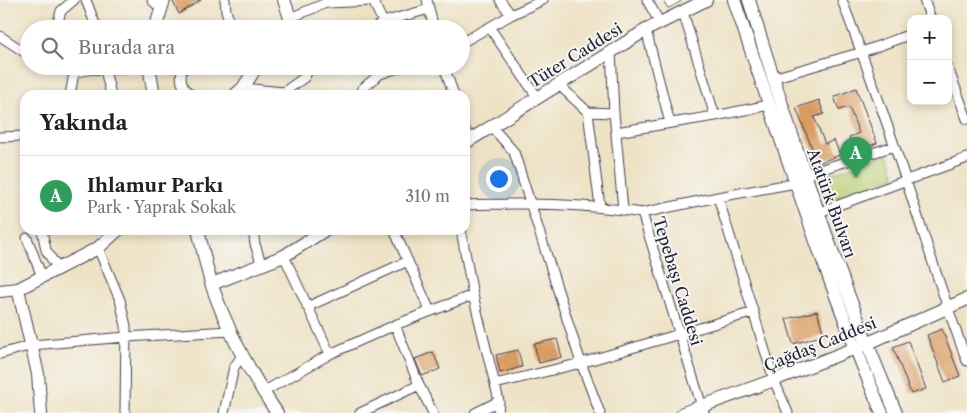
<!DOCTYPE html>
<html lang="tr">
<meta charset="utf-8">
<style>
body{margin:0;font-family:"Libre Caslon Text",serif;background:#f6f6f6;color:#202124}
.controls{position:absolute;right:15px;top:15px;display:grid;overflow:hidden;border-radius:10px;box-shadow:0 2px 8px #0003}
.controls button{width:45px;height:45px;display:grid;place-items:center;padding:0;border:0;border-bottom:1px solid #e0e0e0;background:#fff;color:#202124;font:25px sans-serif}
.you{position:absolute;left:498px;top:178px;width:18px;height:18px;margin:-12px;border:4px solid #fff;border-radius:50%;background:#1a73e8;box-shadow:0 0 0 8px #1a73e833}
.badge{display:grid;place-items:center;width:32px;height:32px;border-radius:50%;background:#0b8043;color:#fff;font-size:16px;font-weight:700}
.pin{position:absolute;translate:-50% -41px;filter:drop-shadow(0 1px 2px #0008)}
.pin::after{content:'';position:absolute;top:26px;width:18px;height:15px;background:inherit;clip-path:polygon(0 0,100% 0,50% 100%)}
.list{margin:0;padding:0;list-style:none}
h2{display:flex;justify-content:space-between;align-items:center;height:65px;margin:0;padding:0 20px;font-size:21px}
h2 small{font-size:16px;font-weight:400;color:#757577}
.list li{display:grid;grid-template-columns:32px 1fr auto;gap:15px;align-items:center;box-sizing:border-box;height:80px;padding:0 20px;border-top:1px solid #e0e0e0}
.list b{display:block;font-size:19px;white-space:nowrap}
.list p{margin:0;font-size:16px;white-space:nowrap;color:#757577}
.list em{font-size:16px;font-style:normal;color:#757577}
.icon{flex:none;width:28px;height:28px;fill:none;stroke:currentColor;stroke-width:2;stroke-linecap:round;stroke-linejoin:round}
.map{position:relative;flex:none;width:967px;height:413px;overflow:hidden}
.search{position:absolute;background:#fff;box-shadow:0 2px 8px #0003;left:20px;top:20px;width:450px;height:55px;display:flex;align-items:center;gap:12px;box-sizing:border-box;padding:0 18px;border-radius:28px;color:#757577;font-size:19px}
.panel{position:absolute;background:#fff;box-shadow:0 2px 8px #0003;left:20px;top:90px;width:450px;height:145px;border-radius:15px}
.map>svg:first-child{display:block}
.green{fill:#b9cd70;stroke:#6e7856}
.building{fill:#d99c61}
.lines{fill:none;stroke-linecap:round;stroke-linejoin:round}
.lane-casing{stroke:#413f50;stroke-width:6}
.street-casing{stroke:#413f50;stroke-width:11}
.secondary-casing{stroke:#413f50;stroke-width:14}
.lane{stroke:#fff;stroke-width:4.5}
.street{stroke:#fff;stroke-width:9}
.secondary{stroke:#fff;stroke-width:12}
.labels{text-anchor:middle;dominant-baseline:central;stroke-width:4;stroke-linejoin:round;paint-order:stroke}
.street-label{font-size:16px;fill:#22223b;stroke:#f6f6f2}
</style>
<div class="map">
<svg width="967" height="413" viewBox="0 0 967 413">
<rect width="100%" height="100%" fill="#f6f6f2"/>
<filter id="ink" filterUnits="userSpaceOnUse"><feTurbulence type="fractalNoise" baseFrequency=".02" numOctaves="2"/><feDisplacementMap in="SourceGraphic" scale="10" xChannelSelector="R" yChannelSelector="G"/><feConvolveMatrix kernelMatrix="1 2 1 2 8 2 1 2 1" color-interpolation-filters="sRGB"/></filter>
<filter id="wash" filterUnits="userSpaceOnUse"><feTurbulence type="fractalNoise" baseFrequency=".0096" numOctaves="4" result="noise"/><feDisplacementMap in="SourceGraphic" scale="20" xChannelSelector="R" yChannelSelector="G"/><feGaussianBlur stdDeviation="1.12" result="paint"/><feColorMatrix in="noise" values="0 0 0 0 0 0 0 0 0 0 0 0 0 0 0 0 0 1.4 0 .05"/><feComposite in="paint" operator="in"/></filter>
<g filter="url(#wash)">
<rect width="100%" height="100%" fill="#eee2c5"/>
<path class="green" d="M888,153L895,177L825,202L817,179Z"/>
<g id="blocks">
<path class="building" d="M172,0H201L179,14Z
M856,88L877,143L855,152L849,137L859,133L849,107L839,110L834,97Z
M819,100L824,114L814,117L825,144L834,140L840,155L818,163L796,108Z
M817,311L824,335L793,344L786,319Z
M942,329L960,376L945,382L927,335Z
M557,339L562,357L539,363L534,344Z
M908,341L926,389L911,394L893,347Z
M518,350L522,367L500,373L496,355Z
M433,352L440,369L422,376L415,359Z"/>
</g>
</g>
<g filter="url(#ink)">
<use href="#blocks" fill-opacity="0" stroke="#413f50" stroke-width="1"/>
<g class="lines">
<defs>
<path id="lane" d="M666,0L669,5L678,0"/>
<path id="street" d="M86,0L97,29
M152,0L161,9
M225,0L226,10L231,29
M427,0L434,29
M500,0L511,15
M647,0L660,23
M842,0C864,59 886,118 905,178C926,240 944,301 967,361
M924,0L931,19
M683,12L715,116
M490,28L537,97
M56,29L61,11L74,0
M302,29L290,18L326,3L373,1L383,22
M373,29L383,22L429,9
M646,30L670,123
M0,36L29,55
M461,43L511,15L543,0
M611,51L614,113L623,209
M61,66L74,73L92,69L106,70L136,66
M183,66C179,79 181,87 192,95
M371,66L380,74L404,66
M444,66L454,95
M948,68L967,119
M105,70L111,95
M773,78L862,52L911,34
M558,84L588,112L600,207
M243,88L284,92L305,77L310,66
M70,95L74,73
M359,95L362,89L380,74
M588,112L614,113
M491,126L514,152L581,363L600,413
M465,129L469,141
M616,132L715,116L769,105
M0,137L25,136
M804,175L894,146
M718,197L774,380L788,413
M465,205C524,203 584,203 642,213L704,413
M642,213L718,197L796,183
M817,213L967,158
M42,230L46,250L58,269
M253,230L255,244L262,266
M394,230L430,311
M461,230L473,295L499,401L498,413
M27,238L42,277
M98,248L120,300L126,326L125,413
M284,256L330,354
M307,307L408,261
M395,325L419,385L433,413
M0,354L32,345L126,337L230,331
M495,384L581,363L754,312
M263,392L330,354L395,325L473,295
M224,413L234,367L242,356
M360,413L419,385
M475,413L499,401"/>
<path id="secondary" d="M284,0L290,18L287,29
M734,0C781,138 825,278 882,413
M749,0C792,140 838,278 896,413
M155,29L164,0
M149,66L154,95
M235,95L243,88L257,66
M465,143L646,30L706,0
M198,230C203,249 206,268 212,286C228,332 250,373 277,413
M212,284L284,256L325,230
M18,289L38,374L41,413
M0,291L18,289L98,248L118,230
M683,413L774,380L866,344L967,299"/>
</defs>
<use href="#lane" class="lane-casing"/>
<use href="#street" class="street-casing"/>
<use href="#secondary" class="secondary-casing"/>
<use href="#lane" class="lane"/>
<use href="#street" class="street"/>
<use href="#secondary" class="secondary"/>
</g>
</g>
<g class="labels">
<g class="street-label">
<text transform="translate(575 55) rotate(-32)">Tüter Caddesi</text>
<text transform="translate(832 203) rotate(70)">Atatürk Bulvarı</text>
<text transform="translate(678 281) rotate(73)">Tepebaşı Caddesi</text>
<text transform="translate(820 344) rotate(-22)">Çağdaş Caddesi</text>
</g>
</g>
</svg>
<div class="controls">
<button>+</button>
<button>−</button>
</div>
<div class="you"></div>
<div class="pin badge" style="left:856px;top:178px;background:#2e9e5b">A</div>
<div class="search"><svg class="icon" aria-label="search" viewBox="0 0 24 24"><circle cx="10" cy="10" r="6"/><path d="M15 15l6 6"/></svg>Burada ara</div>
<section class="panel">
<h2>Yakında<small></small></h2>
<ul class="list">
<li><span class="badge" style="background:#2e9e5b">A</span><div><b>Ihlamur Parkı</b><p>Park · Yaprak Sokak</p></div><em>310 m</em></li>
</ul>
</section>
</div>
